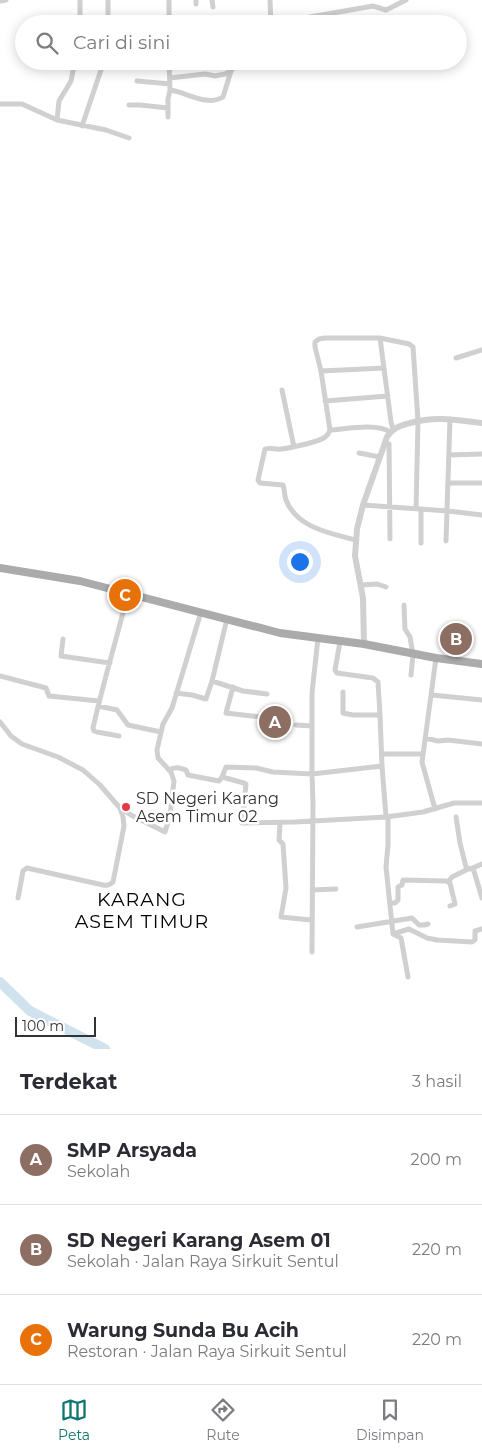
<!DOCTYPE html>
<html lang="id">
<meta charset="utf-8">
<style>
body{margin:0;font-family:Montserrat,sans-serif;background:#f2f2f3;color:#2b2b33}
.scale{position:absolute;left:15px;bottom:12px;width:81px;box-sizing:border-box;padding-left:5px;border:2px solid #333;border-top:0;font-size:14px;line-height:18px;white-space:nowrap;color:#333;-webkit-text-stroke:4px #fff;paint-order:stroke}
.you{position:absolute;left:299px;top:561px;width:18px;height:18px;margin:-12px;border:4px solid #fff;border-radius:50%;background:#1a73e8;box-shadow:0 0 0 8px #1a73e833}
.badge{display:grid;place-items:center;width:32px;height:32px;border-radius:50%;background:#0f766e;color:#fff;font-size:16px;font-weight:700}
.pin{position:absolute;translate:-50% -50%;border:2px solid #fff;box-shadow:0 1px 5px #0006}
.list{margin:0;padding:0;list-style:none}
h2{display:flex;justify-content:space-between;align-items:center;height:65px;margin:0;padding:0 20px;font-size:21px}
h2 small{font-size:16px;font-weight:400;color:#7c7c81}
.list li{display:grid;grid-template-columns:32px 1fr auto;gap:15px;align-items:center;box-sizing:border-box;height:90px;padding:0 20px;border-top:1px solid #e1e1e2}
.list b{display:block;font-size:19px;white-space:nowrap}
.list p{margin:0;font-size:16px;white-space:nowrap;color:#7c7c81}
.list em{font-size:16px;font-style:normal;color:#7c7c81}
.icon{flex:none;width:28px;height:28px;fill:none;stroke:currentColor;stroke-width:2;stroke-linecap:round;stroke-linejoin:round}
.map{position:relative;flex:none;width:482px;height:1049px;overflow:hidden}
.search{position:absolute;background:#fff;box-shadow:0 2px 12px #0003;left:15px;right:15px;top:15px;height:55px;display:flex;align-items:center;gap:12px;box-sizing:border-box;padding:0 18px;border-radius:28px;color:#7c7c81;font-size:19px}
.sheet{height:335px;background:#fff}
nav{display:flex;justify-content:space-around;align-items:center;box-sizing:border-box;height:70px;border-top:1px solid #e1e1e2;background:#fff;font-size:14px;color:#7c7c81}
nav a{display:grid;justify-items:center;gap:2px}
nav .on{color:#0f766e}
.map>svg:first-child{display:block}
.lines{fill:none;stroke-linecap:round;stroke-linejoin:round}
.river{stroke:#cfe2ee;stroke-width:10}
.minor{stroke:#d0d0d0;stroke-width:5}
.tertiary{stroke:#d0d0d0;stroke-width:6}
.primary{stroke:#ababab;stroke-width:8}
.poi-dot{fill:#e63946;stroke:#fff;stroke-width:2}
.labels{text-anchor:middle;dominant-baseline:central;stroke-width:5;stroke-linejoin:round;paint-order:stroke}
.poi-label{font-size:16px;fill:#333;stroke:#fff;text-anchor:start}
.quarter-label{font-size:19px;letter-spacing:1px;fill:#000;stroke:#fff}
</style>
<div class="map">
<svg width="482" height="1049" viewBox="0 0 482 1049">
<rect width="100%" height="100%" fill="#fff"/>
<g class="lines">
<path class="river" d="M0,982L30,1011L105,1049"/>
<path class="minor" d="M80,0V24
M108,0V24
M169,0V24
M196,0V4
M212,0L213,7
M270,0L271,24
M0,1L6,0
M284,24L293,20L373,6L386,10L406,0
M271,61V62
M75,62L101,68V70L82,126
M121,63L130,61
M170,78L205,74L215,76L225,74L231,71L238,61
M137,81L170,84
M170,90C186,92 207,107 223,97L231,71
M0,104H22L57,120L106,130L129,138
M129,105H140L168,108
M168,117V99L170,90L169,61
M57,120L59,101L71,81L75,61
M380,338L391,422L393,429
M456,358L482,350
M321,371L384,368
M282,390L294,447
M325,401L388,396
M330,430C329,433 328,435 325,437C319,442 290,448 281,449C276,450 271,447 265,449L258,480L260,483L283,485C285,490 284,495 286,500C297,528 330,533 355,540
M390,432C377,423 346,429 330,430L321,371L315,347V342L319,339L325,338H380L409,344L413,347L418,421L416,509
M389,444L390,539
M359,453L380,457
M449,455L482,454
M448,483H482
M363,505L448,511L482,515
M446,541L450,419
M421,543V509
M361,585L377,584L386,587
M404,605L405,629L410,637L413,654L411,675
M63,639L61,656L110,663
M340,642L335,670L337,673L373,678L378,682L380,715L382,766L386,817
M0,676L46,688L49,696L99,701
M212,681L243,691L267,694
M233,687L226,713L269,718
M343,692V713L353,715H380
M176,693L192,695L206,699L212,681L227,619
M432,695L482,700
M98,706L117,710L128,725L161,732
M0,722L11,736L22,744L58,757L83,770L100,785L120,808L123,817L124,826L113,882C110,885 107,886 103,885L27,868L23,871L18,898
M296,725L312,726
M119,736L97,732L94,731L93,728C103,683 117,638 128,593
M425,738L438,741L448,740L482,744
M382,754H422
M169,770C175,766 180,768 186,770L188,775L219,781L222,777L226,767L256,768L273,772L312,774L382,766
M222,777L244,783L246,784L242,823L295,822L386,817L423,812L454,803H482
M120,808L131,815L165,832L170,815L174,781L171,772L158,758L157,750L163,724L172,708L201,612
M435,809L422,762L436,658
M388,816V845L386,867L393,934L401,938L408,977
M456,817L460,843L466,867L470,869L482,864
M280,823L279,840L283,844L286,888L281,917L311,920
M473,868L482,898
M449,881L452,877L468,869
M312,890L336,889
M390,903H395L398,900V887L402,885L403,880L446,881L450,883L455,904L450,906
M357,927L412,918L419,925H424L428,924
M393,934L409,929L427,938L437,940L472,942L475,940V931L482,929
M312,952L313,804L312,774V693L318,638"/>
<path class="tertiary" d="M364,644L363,598L355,556L357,529L363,505L387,437C392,428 400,426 410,423C436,416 455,420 482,423"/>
<path class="primary" d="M0,568L80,581L280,633L364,644L436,658L482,664"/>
</g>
<circle class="poi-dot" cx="126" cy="807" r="5"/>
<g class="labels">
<g class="poi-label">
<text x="136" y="798">SD Negeri Karang<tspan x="136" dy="18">Asem Timur 02</tspan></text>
</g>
<g class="quarter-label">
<text x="142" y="899">KARANG<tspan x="142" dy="22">ASEM TIMUR</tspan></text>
</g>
</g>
</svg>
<div class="scale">100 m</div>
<div class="you"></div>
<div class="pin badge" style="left:275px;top:722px;background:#8d6e63">A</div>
<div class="pin badge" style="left:456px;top:639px;background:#8d6e63">B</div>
<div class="pin badge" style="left:125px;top:595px;background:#e8710a">C</div>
<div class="search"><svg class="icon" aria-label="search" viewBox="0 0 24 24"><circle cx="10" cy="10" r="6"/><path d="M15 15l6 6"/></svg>Cari di sini</div>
</div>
<section class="sheet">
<h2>Terdekat<small>3 hasil</small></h2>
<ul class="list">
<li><span class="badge" style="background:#8d6e63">A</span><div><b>SMP Arsyada</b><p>Sekolah</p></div><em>200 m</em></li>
<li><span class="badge" style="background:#8d6e63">B</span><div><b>SD Negeri Karang Asem 01</b><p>Sekolah · Jalan Raya Sirkuit Sentul</p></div><em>220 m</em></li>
<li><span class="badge" style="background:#e8710a">C</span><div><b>Warung Sunda Bu Acih</b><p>Restoran · Jalan Raya Sirkuit Sentul</p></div><em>220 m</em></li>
</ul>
</section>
<nav>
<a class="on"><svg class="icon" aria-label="map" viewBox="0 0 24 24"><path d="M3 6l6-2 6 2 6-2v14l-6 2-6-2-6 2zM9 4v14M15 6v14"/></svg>Peta</a>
<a><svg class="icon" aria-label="directions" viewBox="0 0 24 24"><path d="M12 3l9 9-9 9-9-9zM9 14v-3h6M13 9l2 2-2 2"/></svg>Rute</a>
<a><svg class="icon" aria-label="saved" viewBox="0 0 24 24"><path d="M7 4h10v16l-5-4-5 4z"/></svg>Disimpan</a>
</nav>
